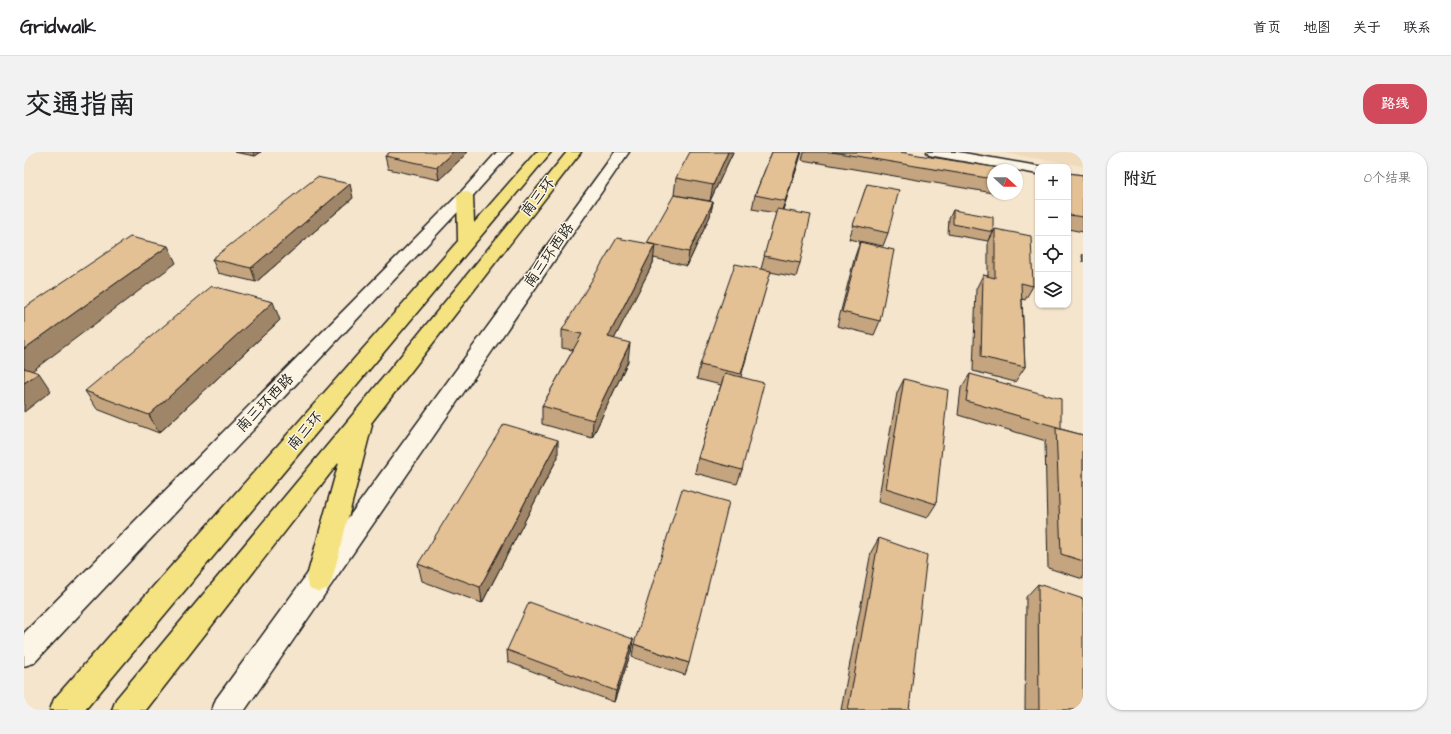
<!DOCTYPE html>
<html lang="zh">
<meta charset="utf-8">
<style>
body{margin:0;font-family:"Architects Daughter","LXGW WenKai TC",sans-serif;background:#f2f2f2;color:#202124}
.controls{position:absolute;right:12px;top:12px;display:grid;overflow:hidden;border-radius:8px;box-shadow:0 1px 3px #0004}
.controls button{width:36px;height:36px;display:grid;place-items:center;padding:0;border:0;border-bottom:1px solid #e0e0e0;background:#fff;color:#202124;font:20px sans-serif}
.compass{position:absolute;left:963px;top:12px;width:36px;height:36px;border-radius:50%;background:#fff;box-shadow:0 1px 3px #0004;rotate:111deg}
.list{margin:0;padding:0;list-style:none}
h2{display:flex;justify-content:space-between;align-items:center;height:52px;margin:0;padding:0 16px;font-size:17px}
h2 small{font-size:13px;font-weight:400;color:#757577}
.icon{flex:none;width:22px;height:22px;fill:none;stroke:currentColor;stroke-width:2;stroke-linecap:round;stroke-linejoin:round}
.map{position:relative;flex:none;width:1059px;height:558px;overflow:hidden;border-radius:16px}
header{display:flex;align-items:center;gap:24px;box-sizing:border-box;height:56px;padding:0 20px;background:#fff;border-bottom:1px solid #e0e0e0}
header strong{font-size:19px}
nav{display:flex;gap:22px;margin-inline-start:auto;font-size:14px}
.intro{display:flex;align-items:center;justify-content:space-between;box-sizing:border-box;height:96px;padding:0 24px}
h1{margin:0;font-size:28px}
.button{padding:10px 18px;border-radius:16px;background:#d1495b;color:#fff;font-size:14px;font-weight:700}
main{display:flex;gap:24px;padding:0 24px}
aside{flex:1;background:#fff;border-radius:16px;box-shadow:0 1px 3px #0004}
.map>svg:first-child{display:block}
.built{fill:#f0dabc}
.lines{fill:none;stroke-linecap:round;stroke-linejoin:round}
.secondary-casing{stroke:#1c1c1c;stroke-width:3}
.highway-casing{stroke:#1c1c1c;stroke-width:3}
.secondary{fill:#fcf5e5;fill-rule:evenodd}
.highway{fill:#f5e382;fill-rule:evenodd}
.wall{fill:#c4a580;stroke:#1c1c1c}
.shaded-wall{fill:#a08668;stroke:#1c1c1c}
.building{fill:#e4c095;stroke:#1c1c1c}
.labels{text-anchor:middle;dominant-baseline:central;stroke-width:3;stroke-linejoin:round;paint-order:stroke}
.street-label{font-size:15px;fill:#1c1c1c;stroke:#fcf5e5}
</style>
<header>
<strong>Gridwalk</strong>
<nav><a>首页</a><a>地图</a><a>关于</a><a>联系</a></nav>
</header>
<div class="intro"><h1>交通指南</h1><a class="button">路线</a></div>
<main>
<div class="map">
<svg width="1059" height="558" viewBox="0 0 1059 558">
<rect width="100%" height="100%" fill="#f5e5cd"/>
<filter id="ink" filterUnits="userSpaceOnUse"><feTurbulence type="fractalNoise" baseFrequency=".025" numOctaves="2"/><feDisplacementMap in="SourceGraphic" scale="8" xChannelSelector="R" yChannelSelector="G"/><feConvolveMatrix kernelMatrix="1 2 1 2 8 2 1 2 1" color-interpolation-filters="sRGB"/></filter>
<g filter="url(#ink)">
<path class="built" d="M974,0H1059V14Z"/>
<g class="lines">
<defs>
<path id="secondary" d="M473,0H488L446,47L10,511L0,514V481L436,41Z
M591,0H605L221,558H188L192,547Z
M903,0H934L1019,15H1014V22L910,4L905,3Z"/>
<path id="highway" d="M512,0H527L61,558H26L30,547L434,89L433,44L436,41L441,39L446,41L449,44L450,71Z
M543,0H557L347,271L348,273L308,428L304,436L295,440L286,436L282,428L315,310L122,558H88L92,547L331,260Z"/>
</defs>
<use href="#secondary" class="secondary-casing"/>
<use href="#highway" class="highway-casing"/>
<use href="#secondary" class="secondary"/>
<use href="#highway" class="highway"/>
</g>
<path class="wall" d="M210,0H237L231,4Z
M444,0L415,28L364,17L361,4Z
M709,0L686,49L650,43L652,26Z
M748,0H778L759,58L776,111L772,125L746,120L717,225L718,318L713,332L671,321L674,306L697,233L673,227L676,213L737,117L752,61L728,57L731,43Z
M780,0H876L969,18V41L778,8Z
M1044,21L1059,23V80L1044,77Z
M843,32L864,81L859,94L825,87Z
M329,46L232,130L194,121L188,107Z
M689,50L686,64L663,114L630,106L629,111L590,187L604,209L568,286L518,272V254L549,198L538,196V178L623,91Z
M929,58L969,80L964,89L924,82L925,67Z
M971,77L1009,134L1001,148L998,147L1001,215L991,230L949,219L952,137L959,123L964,124V91Z
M836,90L856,169L850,183L813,174L831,104Z
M1059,102V110L1058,104Z
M256,168L135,281L73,257L61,239Z
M946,222L1037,276V277L1059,283V427L1024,416L1021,290L1022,289L934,263L937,236Z
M880,227L912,352L903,366L854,350L873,241Z
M534,305L458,451L398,429L394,412Z
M855,386L885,558H817L847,400Z
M1014,432L1059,558H1001L1002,445Z
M609,487L607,500L590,550L484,510L483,498Z
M610,492L665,511L661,523L608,505Z"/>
<path class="shaded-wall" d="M229,0H237L231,4Z
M429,0H444L415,28L413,15Z
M704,0H709L686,49L689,33Z
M777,0L774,13L757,62L761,49Z
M326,32L329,46L232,130L227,116Z
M689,50L686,64L663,114L665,100Z
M631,93L629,111L582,203L584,185Z
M144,94L152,111L0,225V197Z
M249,150L256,168L135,281L125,263Z
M606,191L604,209L568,286L569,268Z
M15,221L27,239L0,260V231Z
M534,288V305L458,451L456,435Z
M609,487L607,500L590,550L592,539Z"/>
<path class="building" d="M366,0H429L413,15L361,4Z
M666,0H704L689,33L652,26Z
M748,0H777L761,49L731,43Z
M808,0H876L975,16V18H969V27Z
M1044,21L1059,23V65L1045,63L1044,58Z
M293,25L326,32L227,116L188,107Z
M843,32L875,38L864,81L829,73Z
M650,43L689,50L665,100L623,91Z
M753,57L787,63L776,111L740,104Z
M929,58L969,65V80L929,72Z
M971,77L1007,84L1009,134L997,131L1001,215L957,205L959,123L971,126Z
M106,85L144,94L0,197V156Z
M593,86L631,93L584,185L606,191L569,268L518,254L558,182L538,178Z
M836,90L870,98L856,169L818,160Z
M711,112L747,119L717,222L676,213Z
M188,134L249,150L125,263L61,239Z
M0,216L15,221L0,231Z
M701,221L740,231L718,318L674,306Z
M946,222L1037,247V276L942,249Z
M880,227L924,238L912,352L862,336Z
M480,272L534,288L456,435L394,412Z
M1032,276L1059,283V409L1037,402Z
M658,337L705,350L665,511L610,492Z
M855,386L903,403L885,558H824Z
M1014,432L1059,447V558H1015Z
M505,450L609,487L592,539L483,498Z"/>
</g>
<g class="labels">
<g class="street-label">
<text transform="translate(514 45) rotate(-52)">南三环</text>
<text transform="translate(525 103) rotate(-55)">南三环西路</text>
<text transform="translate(241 251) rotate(-46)">南三环西路</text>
<text transform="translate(281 279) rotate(-49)">南三环</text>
</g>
</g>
</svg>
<div class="controls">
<button>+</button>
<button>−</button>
<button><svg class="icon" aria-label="locate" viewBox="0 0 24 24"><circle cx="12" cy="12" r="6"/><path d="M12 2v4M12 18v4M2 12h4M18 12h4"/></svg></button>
<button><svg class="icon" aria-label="layers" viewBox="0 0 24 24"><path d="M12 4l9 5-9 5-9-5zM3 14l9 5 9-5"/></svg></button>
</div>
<svg class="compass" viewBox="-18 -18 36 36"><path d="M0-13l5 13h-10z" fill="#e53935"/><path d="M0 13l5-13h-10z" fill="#757577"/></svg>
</div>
<aside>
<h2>附近<small>0个结果</small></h2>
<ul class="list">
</ul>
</aside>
</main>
